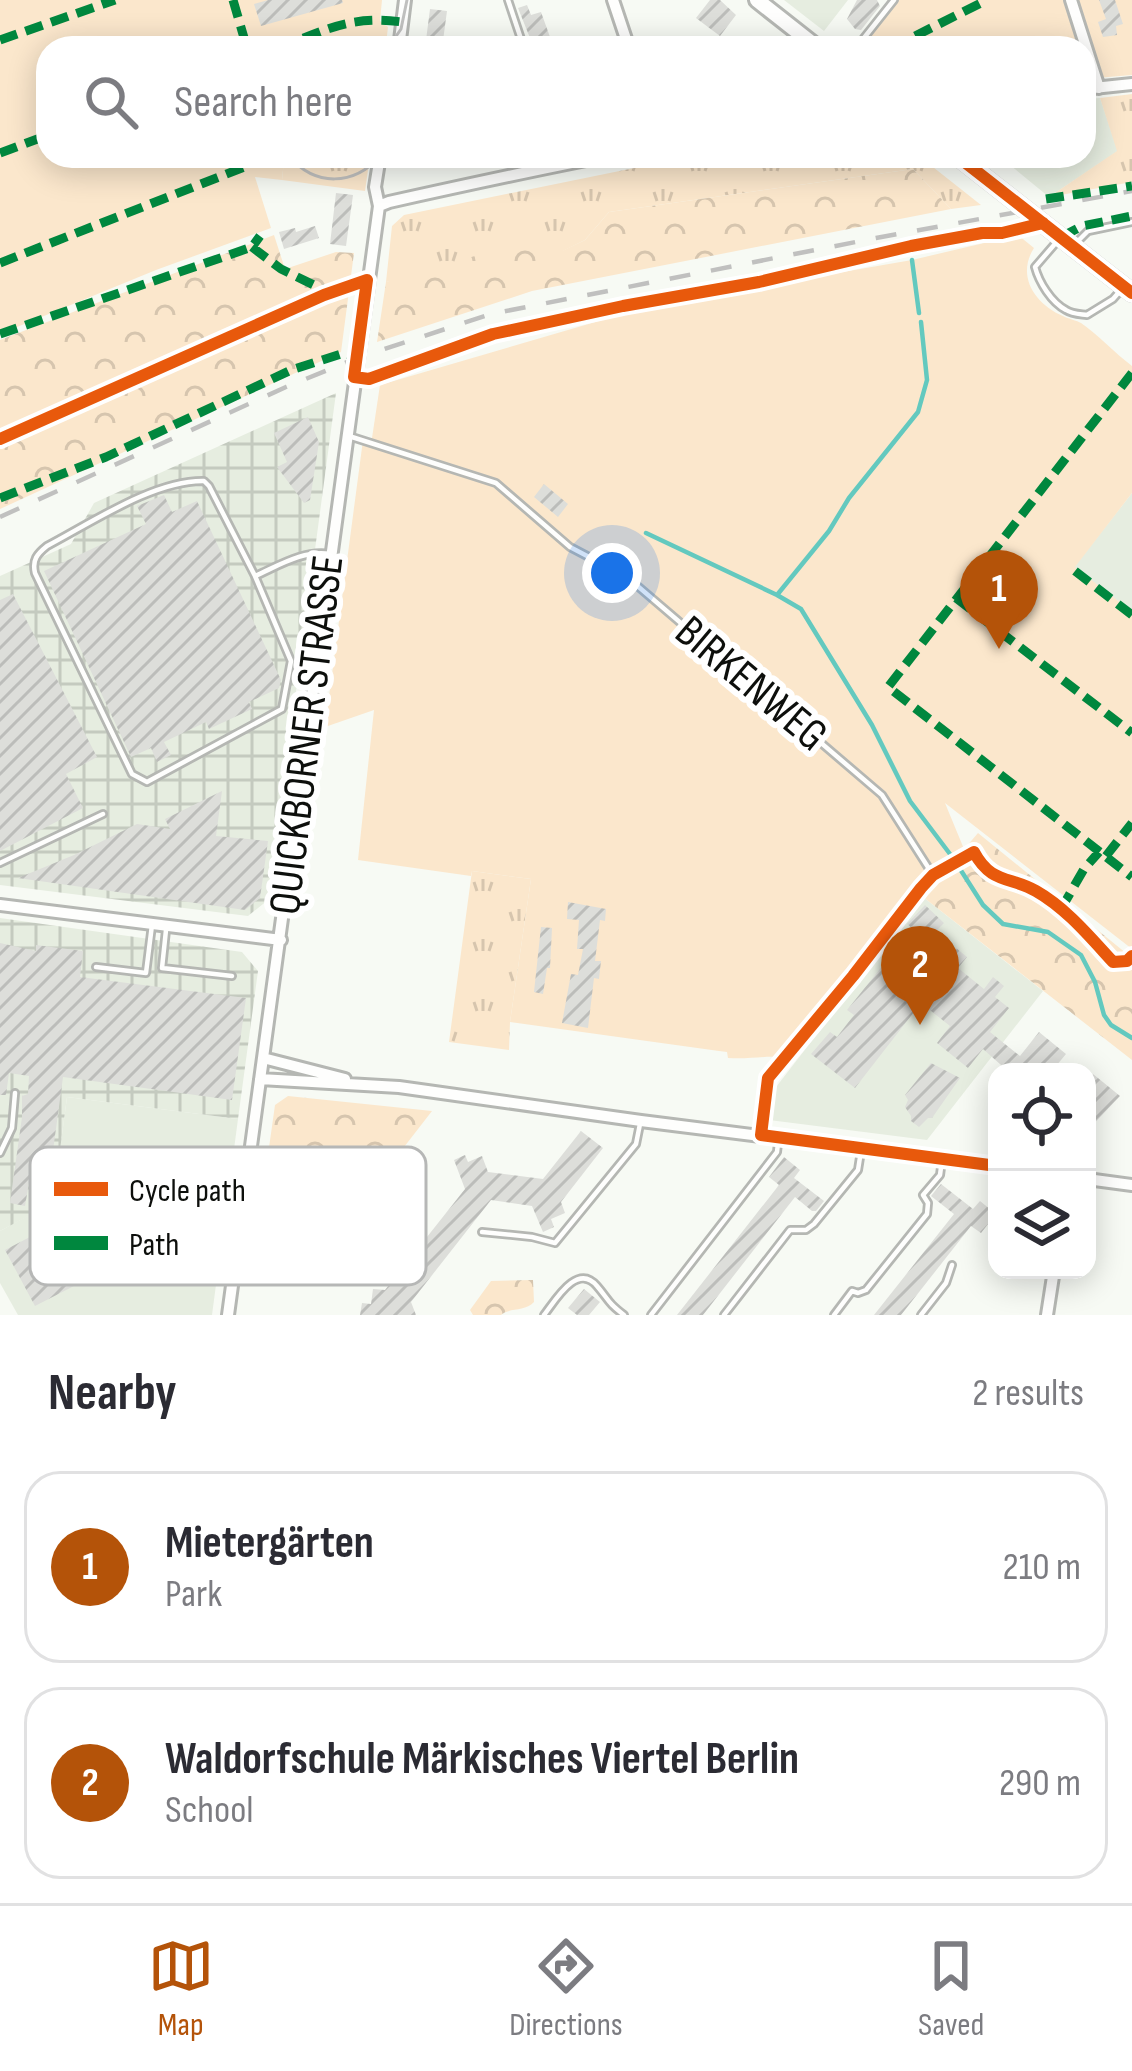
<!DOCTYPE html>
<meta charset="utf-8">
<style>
body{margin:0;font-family:"Sofia Sans Condensed",sans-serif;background:#f7f7f7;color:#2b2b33}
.controls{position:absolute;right:36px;bottom:36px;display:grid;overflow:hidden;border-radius:24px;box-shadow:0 6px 30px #0003}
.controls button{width:108px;height:108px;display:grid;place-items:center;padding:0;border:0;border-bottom:3px solid #e1e1e2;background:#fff;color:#2b2b33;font:60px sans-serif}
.you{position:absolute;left:612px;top:573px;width:42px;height:42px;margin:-30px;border:9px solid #fff;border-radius:50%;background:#1a73e8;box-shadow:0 0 0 18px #1a73e833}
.badge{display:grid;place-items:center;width:78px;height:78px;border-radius:50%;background:#b45309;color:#fff;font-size:39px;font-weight:700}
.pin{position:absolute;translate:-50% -99px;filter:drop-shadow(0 3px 6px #0008)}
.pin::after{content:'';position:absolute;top:63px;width:42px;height:36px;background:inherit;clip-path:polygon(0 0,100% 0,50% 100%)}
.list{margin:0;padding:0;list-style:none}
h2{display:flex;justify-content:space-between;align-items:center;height:156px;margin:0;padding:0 48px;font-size:51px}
h2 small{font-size:39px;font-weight:400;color:#7c7c81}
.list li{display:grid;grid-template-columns:78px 1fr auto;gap:36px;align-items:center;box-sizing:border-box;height:192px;margin:0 24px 24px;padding:0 24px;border:3px solid #e1e1e2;border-radius:36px}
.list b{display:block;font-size:45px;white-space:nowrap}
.list p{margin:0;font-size:39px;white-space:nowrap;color:#7c7c81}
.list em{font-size:39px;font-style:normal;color:#7c7c81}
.icon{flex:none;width:66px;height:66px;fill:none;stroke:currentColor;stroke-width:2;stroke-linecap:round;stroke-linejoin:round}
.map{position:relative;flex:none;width:1132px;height:1315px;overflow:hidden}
.search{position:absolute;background:#fff;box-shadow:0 6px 30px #0003;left:36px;right:36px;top:36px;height:132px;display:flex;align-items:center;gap:30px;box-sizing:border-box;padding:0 42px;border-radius:36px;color:#7c7c81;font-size:45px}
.sheet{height:588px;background:#fff}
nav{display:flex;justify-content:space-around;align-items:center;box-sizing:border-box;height:168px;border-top:3px solid #e1e1e2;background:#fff;font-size:33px;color:#7c7c81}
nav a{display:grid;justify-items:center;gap:6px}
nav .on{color:#b45309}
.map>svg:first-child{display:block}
.built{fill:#e6ede0}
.industrial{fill:url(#industrial-grid)}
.grass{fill:url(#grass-tufts)}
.forest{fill:url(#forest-crowns)}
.garden{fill:#fbe7cc}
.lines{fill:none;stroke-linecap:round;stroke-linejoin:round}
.stream{stroke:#63c9bf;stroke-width:4.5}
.building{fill:url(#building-hatch)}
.lane-casing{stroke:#b5b7b3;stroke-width:10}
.street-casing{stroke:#b5b7b3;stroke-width:16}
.secondary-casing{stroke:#b5b7b3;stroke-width:20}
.lane{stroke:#fefefd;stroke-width:4.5}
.street{stroke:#fefefd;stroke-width:10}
.secondary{stroke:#fefefd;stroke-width:14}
.tram{stroke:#c0c0bf;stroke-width:3}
.rail{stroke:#c0c0bf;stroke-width:4.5;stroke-dasharray:21 21;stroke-linecap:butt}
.quiet{stroke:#00873e;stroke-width:9;stroke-dasharray:18 9;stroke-linecap:butt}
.cycleway-casing{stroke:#fff;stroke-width:20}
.cycleway{stroke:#e8590c;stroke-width:12}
.labels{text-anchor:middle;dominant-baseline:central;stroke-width:12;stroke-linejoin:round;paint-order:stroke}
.street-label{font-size:45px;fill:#0d0f0c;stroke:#fff}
.key{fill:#fff;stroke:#b6b7b6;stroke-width:3}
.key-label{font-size:33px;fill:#0d0f0c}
</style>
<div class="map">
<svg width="1132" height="1315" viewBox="0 0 1132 1315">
<defs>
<pattern id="industrial-grid" width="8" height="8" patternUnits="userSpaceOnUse" patternTransform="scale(3)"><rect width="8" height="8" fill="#e6ede0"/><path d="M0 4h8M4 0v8" fill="none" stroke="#c4cabf"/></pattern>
<pattern id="grass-tufts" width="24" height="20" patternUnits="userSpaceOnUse" patternTransform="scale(3)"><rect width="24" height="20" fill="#fbe7cc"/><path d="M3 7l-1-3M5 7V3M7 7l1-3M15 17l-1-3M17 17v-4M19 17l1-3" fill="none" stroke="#d6c5ae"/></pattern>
<pattern id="forest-crowns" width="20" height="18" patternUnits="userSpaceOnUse" patternTransform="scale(3)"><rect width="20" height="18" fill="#fbe7cc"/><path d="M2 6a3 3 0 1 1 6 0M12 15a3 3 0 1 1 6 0" fill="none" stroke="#d6c5ae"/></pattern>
<pattern id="building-hatch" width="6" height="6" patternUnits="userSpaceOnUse" patternTransform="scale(3)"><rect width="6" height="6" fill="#dddeda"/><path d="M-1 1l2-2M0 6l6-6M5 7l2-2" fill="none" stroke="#bcbdba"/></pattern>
</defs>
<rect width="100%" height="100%" fill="#f7faf4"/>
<path class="built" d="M784,0H848L824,31Z
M1100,98L1118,151L1049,197L999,156H1084V99Z
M1132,493V612L1074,567Z
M923,897L1043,991L927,1140L769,1120L773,1091Z
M67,1097L238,1119L212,1315H18L0,1283V1231L53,1202Z"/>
<path class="industrial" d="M336,393L268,900L248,916L0,885V576L71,544L94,503Z
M0,918L242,952L258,971L238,1119L67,1097L53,1203L0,1231Z"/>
<path class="grass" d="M1132,94V182L1049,197L1117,151L1100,98Z
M282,156H370L365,191L282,180L284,160Z
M693,156H919L981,205L951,209L913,169L609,212L585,240L561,252L386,282L392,226L404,215Z
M472,871L531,879L510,1022L509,1050L449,1042Z"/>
<path class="forest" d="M913,169L951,209L532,291L377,342L386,282L550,234L562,251L585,240L609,212Z
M274,235L285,269L336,252L354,253L341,352L0,509V340Z
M978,833L1132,958V1060L923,897Z
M288,1096L432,1111L304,1276L256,1240L275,1105Z
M533,1280L534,1302C525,1312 510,1307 501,1315H473L470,1310L491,1281Z"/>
<path class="garden" d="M0,0H382L380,21L388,27L386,44L372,48H48V156H282L284,160L282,180L255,177L271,228L156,270L0,334Z
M899,0H1132V75L1084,79V48H861Z
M1018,235L1034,248C1016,276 1035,304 1063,316C1066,318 1078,321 1081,323C1096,333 1116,354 1132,366V493L1075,567L1132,612V949L945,803L964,849L923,897L796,1060C771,1053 753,1060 728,1058L727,1052L719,1051L510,1022L531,879L472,871L471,876L358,860L374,710L325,727L363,440L372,438L380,385L657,304L912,260Z"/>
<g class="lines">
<path class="stream" d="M912,260L919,313
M646,533L777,595L801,609L872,725L910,801L953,858L983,905L1003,924L1048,932L1081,955L1095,982L1104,1015L1111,1025L1132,1038
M777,595L829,531L849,498L918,412L927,380L921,322"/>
</g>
<path class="building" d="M268,0H342L343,3L261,26L254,4Z
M710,0H720L736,15L720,36L696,18Z
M857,0H877L880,6L861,30L855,29L847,19Z
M1099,0H1115L1123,24L1116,26L1117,35L1103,37L1098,22L1106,19Z
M527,5L531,15L541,12L550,37L532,43L518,8Z
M430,9L447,11L442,48H425Z
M336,193L353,195L346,246L330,244Z
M315,226L319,238L284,249L279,232L295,228L296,232Z
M308,417L319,442L310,500L304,503L277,467L287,462L274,433Z
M544,484L568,504L558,517L534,497Z
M164,495L172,512L197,501L281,680L279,688L249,702L252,709L209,729L206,722L164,742L171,755L157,762L151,748L131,757L44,571L146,524L137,506Z
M13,594L97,757L66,774L83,808L0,851V600Z
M222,791L216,836L268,841L260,898L245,910L18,878L74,855L137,824L170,829L165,819Z
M568,902L606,909L605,921L600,920L595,961H601L599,979L594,978L588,1028L562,1023L571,974L578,975L583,949H577L579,920L567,919Z
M925,905L944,923L927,940L907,924Z
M541,927L552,928L550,968H547L543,994L534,992Z
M0,943L36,951V945L83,951L80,977L246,998L232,1100L63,1077L49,1180L30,1177L25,1206L10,1203L22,1117V1096L28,1094L29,1076L9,1073L6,1095H0Z
M956,948L967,957L958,968L984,989L993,977L1004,986L995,997L1009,1008L990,1032L1020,1056L1039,1032L1066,1054L1051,1072H1009L983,1049L968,1068L937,1043L950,1026L921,1003L855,1088L811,1054L830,1032L837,1037L854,1015L847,1010L888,959L925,989L938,971L924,960L933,949L947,960Z
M931,1063L960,1078L932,1118H928L919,1127L911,1121V1116L905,1107L908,1100L905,1095Z
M1093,1074L1120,1096L1087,1131V1082Z
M581,1131L603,1148L561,1202L565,1213L551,1219L554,1227L543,1232L532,1206L491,1200L411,1302L416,1315H360L362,1303L371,1304L373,1289L385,1290L465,1189L454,1160L465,1155L468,1162L482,1156L488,1172L543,1179Z
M784,1157L800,1170L794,1178L824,1201L816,1211H812L795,1197L703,1315H677L779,1185L769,1177Z
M941,1184L973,1209L980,1201L996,1214L981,1233L971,1226L901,1315H874L954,1214L931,1196Z
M116,1192L148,1248L35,1306L5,1250Z
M584,1289L600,1302L589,1315H577L568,1308Z"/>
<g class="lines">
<defs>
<path id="lane" d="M508,0L524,48
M856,48L894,0
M1060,238L1035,267C1039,282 1051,302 1066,310C1072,314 1080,314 1087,315L1113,299L1120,291
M1077,242L1088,231L1132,222
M352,437L496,483L570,547L627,577L882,795L933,875
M255,576L291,661L282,709L147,782L132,774L35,573C32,560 37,554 47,546C91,523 154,480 204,481L209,486L255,576C280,565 303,550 330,554
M0,863L103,814
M166,930L162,968L232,976
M96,967L146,973L152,925
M0,1153L12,1128L15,1093
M482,1232L532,1237L555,1243L636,1144L640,1124
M544,1315C555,1301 577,1262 597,1286C609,1300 607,1302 624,1315
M651,1315L777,1152L778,1143
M724,1315L790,1230H806L814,1224L858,1170L861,1151
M834,1315L852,1291L858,1293L866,1290L927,1214L928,1203L923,1195L940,1175L942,1160
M921,1315L946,1283L952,1265"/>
<path id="street" d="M613,0L629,48
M1071,0L1099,88
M399,48L405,0
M1084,89L1132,84
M379,206L389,202C461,186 534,170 607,156
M0,905L281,940
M263,1058L345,1079
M260,1079L399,1087L641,1121L997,1166
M1087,1179L1132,1185
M228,1315L379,206L375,187L380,156
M1047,1315L1054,1270"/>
<path id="secondary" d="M757,0L818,48
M957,156L1132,293"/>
</defs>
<use href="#lane" class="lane-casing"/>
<use href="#street" class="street-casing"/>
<use href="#secondary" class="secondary-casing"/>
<use href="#lane" class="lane"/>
<use href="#street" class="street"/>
<use href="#secondary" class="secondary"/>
<path class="tram" d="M388,48L401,29L407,0
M289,156C315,187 354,186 380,156"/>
<path class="rail" d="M0,517L286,387L357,358L491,314L876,238L1132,191"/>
<path class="quiet" d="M233,0L247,48
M0,40L115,0
M278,48C326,30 350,15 402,22
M891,48L987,0
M0,153L48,135
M1046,199L1132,186
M1061,237L1082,226L1132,216
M252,247L281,269L322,289L324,295
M0,263L247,166L249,156
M0,334L252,247L260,236
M1132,373L888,687L1132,877
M0,498L106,457L291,370L344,353L357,358
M1075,571L1132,615
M956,598L1132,733
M1106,856L1132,823
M1061,909L1084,869L1099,852"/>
<defs>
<path id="cycleway" d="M957,156L1132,293
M0,439L324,295L367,280L354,377L369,379L493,334L623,306L759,282L911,246L982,233H1002L1043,223
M997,1166L761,1135L768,1078L853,976L921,888L933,875L974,852C991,884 1010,876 1036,891C1066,908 1090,937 1113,962L1127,961L1132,956"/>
</defs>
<use href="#cycleway" class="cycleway-casing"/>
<use href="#cycleway" class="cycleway"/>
</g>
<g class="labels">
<g class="street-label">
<text transform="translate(751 684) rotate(40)">BIRKENWEG</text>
<text transform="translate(307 735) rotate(-83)">QUICKBORNER STRASSE</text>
</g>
</g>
<rect x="30" y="1147" width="396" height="138" rx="18" class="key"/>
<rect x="54" y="1182" width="54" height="14" fill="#e8590c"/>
<rect x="54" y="1236" width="54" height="14" fill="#00873e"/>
<g class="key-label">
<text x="129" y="1201">Cycle path</text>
<text x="129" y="1255">Path</text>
</g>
</svg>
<div class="controls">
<button><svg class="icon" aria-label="locate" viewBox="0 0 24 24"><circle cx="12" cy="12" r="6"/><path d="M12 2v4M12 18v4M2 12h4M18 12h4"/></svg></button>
<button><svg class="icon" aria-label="layers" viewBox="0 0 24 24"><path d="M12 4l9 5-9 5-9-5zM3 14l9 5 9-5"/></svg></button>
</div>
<div class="you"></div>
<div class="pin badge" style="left:999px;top:649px">1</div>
<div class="pin badge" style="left:920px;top:1025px">2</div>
<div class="search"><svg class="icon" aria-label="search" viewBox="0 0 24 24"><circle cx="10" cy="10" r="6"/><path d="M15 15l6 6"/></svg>Search here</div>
</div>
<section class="sheet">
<h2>Nearby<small>2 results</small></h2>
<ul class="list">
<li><span class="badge">1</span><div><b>Mietergärten</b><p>Park</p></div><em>210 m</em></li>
<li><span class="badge">2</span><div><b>Waldorfschule Märkisches Viertel Berlin</b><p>School</p></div><em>290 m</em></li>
</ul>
</section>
<nav>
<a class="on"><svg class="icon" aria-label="map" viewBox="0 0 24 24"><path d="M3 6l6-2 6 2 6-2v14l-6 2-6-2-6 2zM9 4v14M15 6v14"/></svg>Map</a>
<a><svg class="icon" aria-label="directions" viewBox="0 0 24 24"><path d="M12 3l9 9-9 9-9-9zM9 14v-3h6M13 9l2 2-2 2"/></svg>Directions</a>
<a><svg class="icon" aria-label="saved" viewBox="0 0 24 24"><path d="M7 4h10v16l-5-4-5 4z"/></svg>Saved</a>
</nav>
